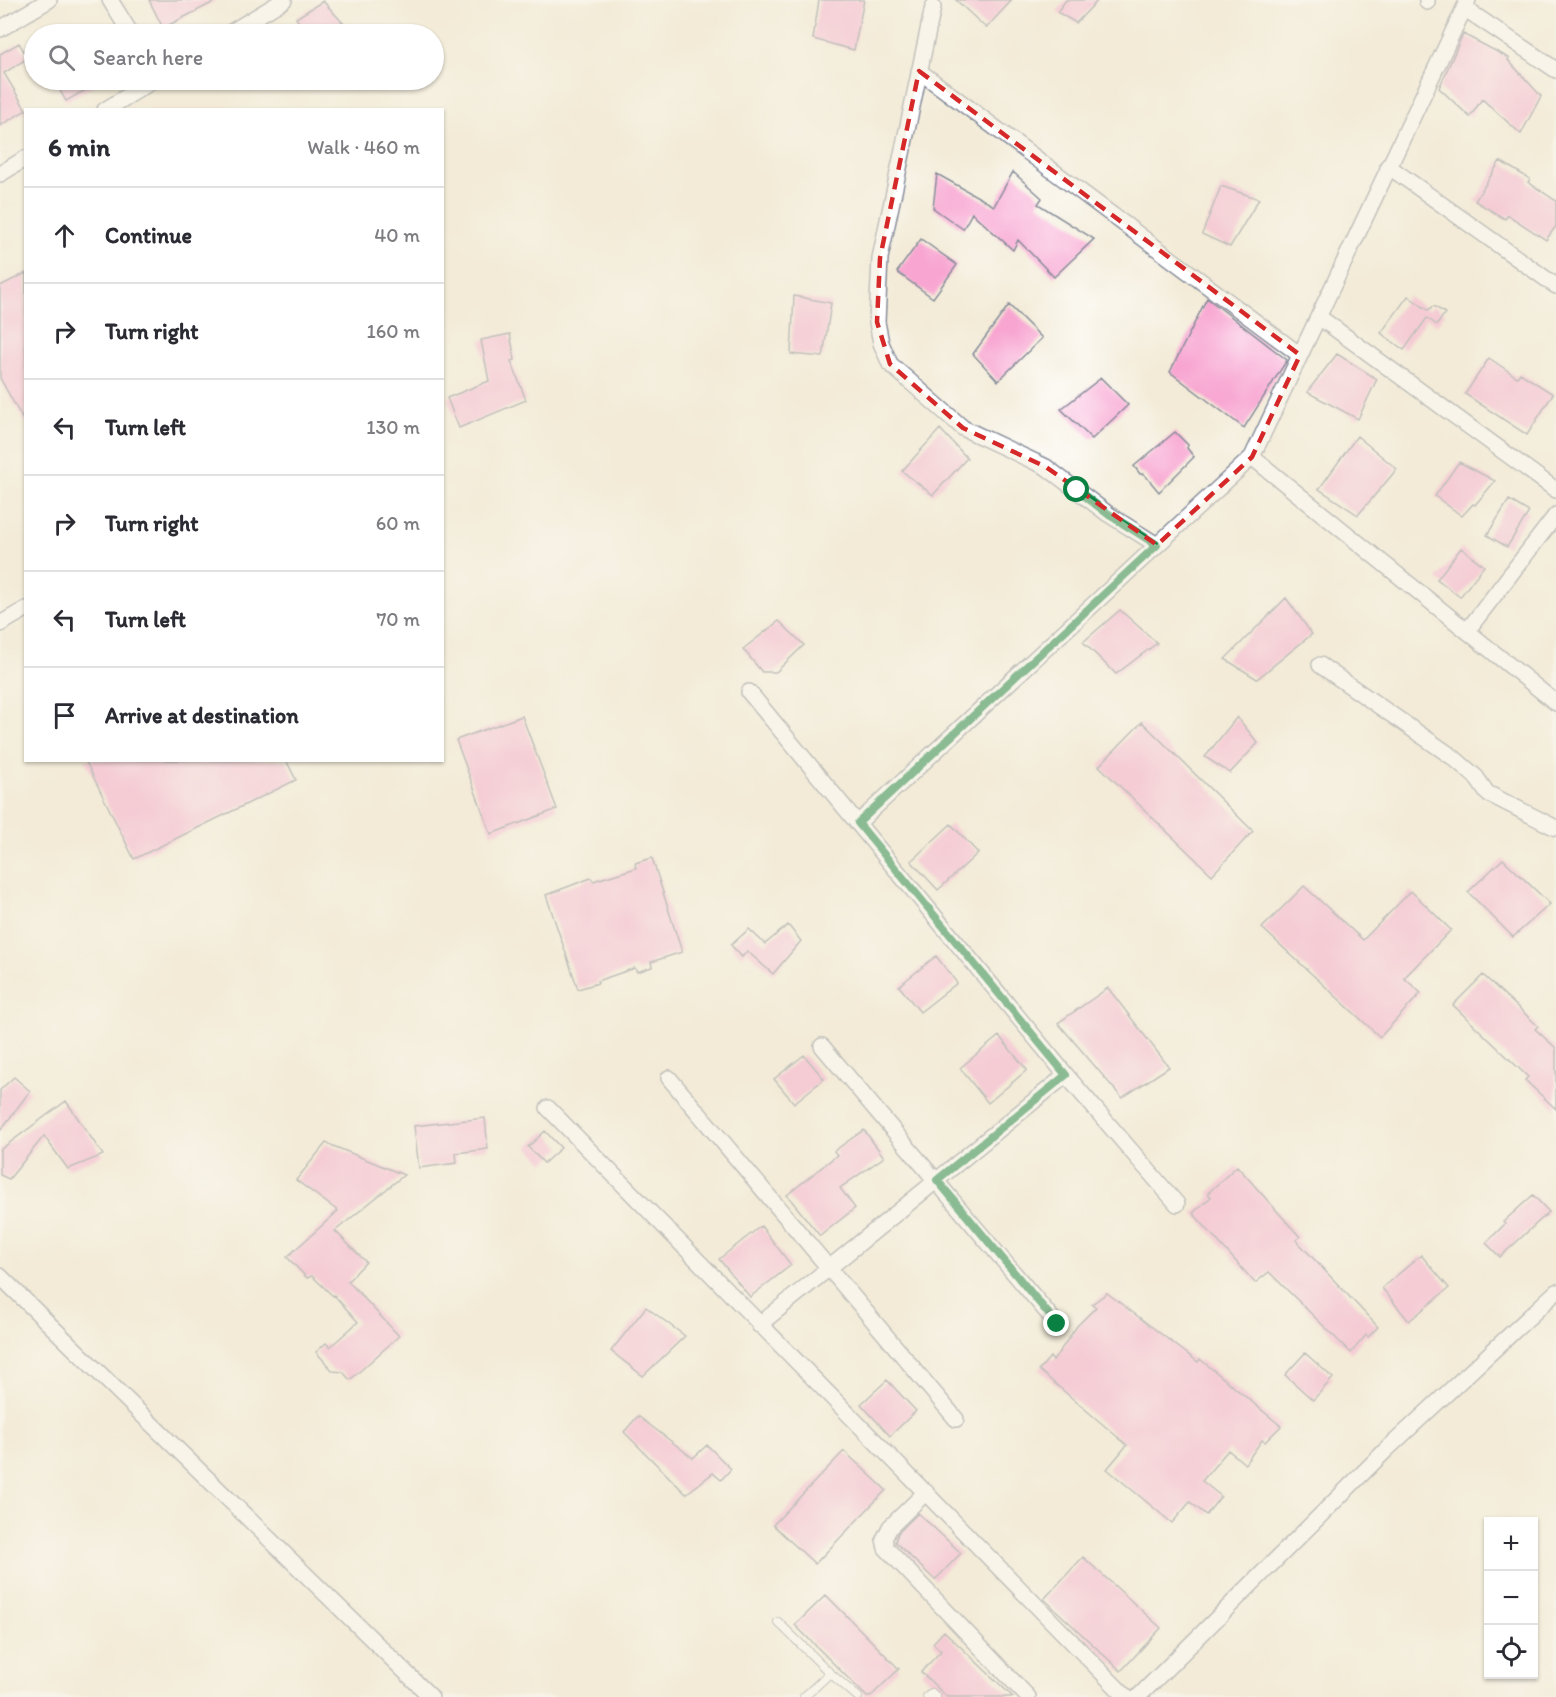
<!DOCTYPE html>
<meta charset="utf-8">
<style>
body{margin:0;font-family:Itim,sans-serif;background:#f7f7f7;color:#2b2b33}
.controls{position:absolute;right:18px;bottom:18px;display:grid;overflow:hidden;border-radius:0px;box-shadow:0 2px 4px #0004}
.controls button{width:54px;height:54px;display:grid;place-items:center;padding:0;border:0;border-bottom:2px solid #e1e1e2;background:#fff;color:#2b2b33;font:30px sans-serif}
.stop{position:absolute;width:18px;height:18px;margin:-14px;border:4px solid #0b8043;border-radius:50%;background:#fff}
.stop.end{background:#0b8043;border-color:#fff;box-shadow:0 2px 6px #0008}
.list{margin:0;padding:0;list-style:none}
h2{display:flex;justify-content:space-between;align-items:center;height:78px;margin:0;padding:0 24px;font-size:26px}
h2 small{font-size:20px;font-weight:400;color:#7c7c81}
.list li{display:grid;grid-template-columns:39px 1fr auto;gap:18px;align-items:center;box-sizing:border-box;height:96px;padding:0 24px;border-top:2px solid #e1e1e2}
.list b{display:block;font-size:22px;white-space:nowrap}
.list em{font-size:20px;font-style:normal;color:#7c7c81}
.icon{flex:none;width:33px;height:33px;fill:none;stroke:currentColor;stroke-width:2;stroke-linecap:round;stroke-linejoin:round}
.map{position:relative;flex:none;width:1556px;height:1697px;overflow:hidden}
.search{position:absolute;background:#fff;box-shadow:0 2px 4px #0004;left:24px;top:24px;width:420px;height:66px;display:flex;align-items:center;gap:15px;box-sizing:border-box;padding:0 21px;border-radius:33px;color:#7c7c81;font-size:22px}
.panel{position:absolute;background:#fff;box-shadow:0 2px 4px #0004;left:24px;top:108px;width:420px;height:654px;border-radius:0px}
.map>svg:first-child{display:block}
.building{fill:#f8a6d1}
.lines{fill:none;stroke-linecap:round;stroke-linejoin:round}
.service-casing{stroke:#878d9a;stroke-width:10}
.minor-casing{stroke:#878d9a;stroke-width:18}
.service{stroke:#fff;stroke-width:8}
.minor{stroke:#fff;stroke-width:15}
.route{stroke:#0b8043;stroke-width:8}
.marked{fill:none;stroke:#d62828;stroke-width:4.5;stroke-dasharray:12 8;stroke-linejoin:round}
</style>
<div class="map">
<svg width="1556" height="1697" viewBox="0 0 1556 1697">
<rect width="100%" height="100%" fill="#fff"/>
<filter id="ink" filterUnits="userSpaceOnUse"><feTurbulence type="fractalNoise" baseFrequency=".0167" numOctaves="2"/><feDisplacementMap in="SourceGraphic" scale="12" xChannelSelector="R" yChannelSelector="G"/><feConvolveMatrix kernelMatrix="1 2 1 2 8 2 1 2 1" color-interpolation-filters="sRGB"/></filter>
<filter id="wash" filterUnits="userSpaceOnUse"><feTurbulence type="fractalNoise" baseFrequency=".008" numOctaves="4" result="noise"/><feDisplacementMap in="SourceGraphic" scale="24" xChannelSelector="R" yChannelSelector="G"/><feGaussianBlur stdDeviation="1.35" result="paint"/><feColorMatrix in="noise" values="0 0 0 0 0 0 0 0 0 0 0 0 0 0 0 0 0 1.4 0 .05"/><feComposite in="paint" operator="in"/></filter>
<g filter="url(#wash)">
<rect width="100%" height="100%" fill="#f3ebd7"/>
<g id="blocks">
<path class="building" d="M149,0H218L163,28Z
M819,0H864L854,50L813,39Z
M956,0H1012L986,28Z
M1066,0H1098L1076,23L1057,12Z
M323,1L353,34H306L296,18Z
M1463,34L1509,58L1508,60L1541,96L1521,134L1482,99L1470,117L1439,88Z
M19,43L28,58L4,73L26,110L0,126V54Z
M54,80H103L66,101Z
M1500,161L1530,179L1528,182L1556,201V226L1546,240L1508,215L1505,219L1475,201Z
M1013,172L1042,198L1038,204L1094,239L1054,277L1018,240L1013,250L972,213L963,229L933,208L937,174L994,206Z
M1221,186L1259,199L1230,247L1202,234Z
M921,239L957,265L933,298L897,272Z
M26,273V425L0,378V286Z
M794,296L831,303L823,357L791,354Z
M1408,296L1428,310L1434,306L1445,313L1437,325L1427,318L1404,350L1381,333Z
M1207,298L1287,360L1244,428L1170,372Z
M1009,305L1042,338L998,381L973,354Z
M510,334L515,360L511,361L526,400L459,428L447,398L489,381L481,340Z
M1337,354L1377,379L1358,419L1307,392Z
M1489,358L1517,377L1520,373L1553,394L1527,435L1465,394Z
M1101,378L1128,405L1092,439L1061,409Z
M940,429L967,458L933,495L902,471Z
M1175,432L1188,445L1187,448L1194,457L1159,492L1144,474H1140L1134,466Z
M1357,436L1397,469L1358,515L1319,489Z
M1459,462L1495,481L1475,505L1473,504L1462,516L1435,496Z
M1509,500L1529,512L1507,547L1487,535Z
M1461,548L1484,566L1460,597L1437,579Z
M1286,598L1312,634L1257,679L1225,659Z
M1120,610L1157,643L1116,674L1083,642Z
M779,621L804,645L776,672H762L743,649Z
M522,716L557,809L491,834L456,740Z
M1237,717L1258,743L1230,773L1205,757Z
M1142,722L1253,831L1212,875L1099,766Z
M85,760H286L296,780L134,859Z
M951,824L978,853L938,890L911,861Z
M652,858L682,952L651,962L652,967L637,972L635,968L597,981L598,983L578,989L546,895L591,878L593,881L636,868L635,863Z
M1503,859L1550,904L1513,937L1468,892Z
M1304,886L1363,940L1411,891L1451,930L1404,978L1421,993L1380,1037L1262,928Z
M788,925L801,941L773,974L747,951L742,957L731,945L749,929L765,944Z
M936,956L957,983L920,1012L899,986Z
M1483,975L1538,1026L1535,1029L1556,1048V1109L1525,1080L1528,1077L1453,1005Z
M1108,988L1169,1067L1122,1098L1058,1023Z
M999,1036L1027,1070L988,1103L960,1068Z
M804,1055L824,1079L794,1103L774,1079Z
M14,1077L30,1091L0,1131V1090Z
M66,1101L103,1155L68,1169L44,1136L9,1179L0,1175V1150Z
M485,1118L488,1149L456,1153L457,1163L419,1168L414,1126Z
M864,1130L884,1157L840,1188L855,1208L820,1236L787,1195L837,1155L834,1151Z
M545,1131L561,1148L544,1163L528,1147Z
M326,1143L404,1175L335,1231L366,1262L348,1281L399,1336L350,1380L343,1372L333,1371L316,1352L326,1343L330,1347L358,1322L334,1295L333,1296L312,1276L307,1278L287,1257L338,1211L296,1180Z
M1237,1166L1300,1237L1296,1240L1378,1327L1368,1337L1366,1335L1351,1353L1269,1272L1255,1283L1193,1213L1211,1197L1208,1193Z
M1533,1195L1549,1212L1500,1257L1486,1243L1505,1224L1503,1222Z
M761,1226L791,1265L750,1297L719,1259Z
M1421,1255L1449,1288L1409,1321L1382,1288Z
M1107,1293L1198,1362L1200,1359L1281,1426L1265,1442L1262,1440L1245,1464L1228,1450L1202,1481L1221,1496L1206,1515L1190,1502L1172,1523L1107,1469L1127,1445L1039,1370L1050,1357L1053,1361L1077,1326L1096,1307L1092,1304Z
M646,1307L685,1336L643,1376L611,1351Z
M1305,1353L1333,1378L1313,1400L1285,1375Z
M887,1380L916,1411L890,1436L861,1404Z
M638,1416L693,1458L707,1445L731,1469L721,1480L713,1473L686,1494L624,1432Z
M844,1451L886,1490L815,1564L773,1525Z
M918,1513L961,1553L935,1580L895,1542L898,1533Z
M1083,1557L1161,1628L1121,1671L1044,1599Z
M826,1595L899,1669L870,1697H867L795,1625Z
M944,1631L1013,1697H947L921,1672L941,1651L933,1643Z"/>
</g>
</g>
<g filter="url(#ink)">
<use href="#blocks" fill-opacity="0" stroke="#878d9a" stroke-width="1.5"/>
<g class="lines">
<defs>
<path id="service" d="M778,1622L830,1673L804,1697
M830,1673L858,1697
M927,1697L932,1693L936,1697"/>
<path id="minor" d="M110,0L131,34
M1427,2V0
M933,7L880,258L877,322L881,343L890,364L963,428L1046,467L1108,514L1157,545
M1464,8L1556,70
M0,29L49,0
M228,34L284,0
M919,71L1300,355
M105,110L154,80
M1388,166L1556,286
M0,174L26,158
M1319,317L1556,490
M1252,457L1556,703
M0,624L26,609
M1467,631L1556,515
M1320,665L1454,758L1476,777L1487,793L1556,828
M749,692L1066,1075L1177,1204
M858,823L1252,457L1468,0
M822,1046L1057,1324
M669,1078L956,1419
M548,1108L1126,1697
M0,1276L431,1697
M759,1325L1066,1075
M926,1492L890,1527L884,1539L886,1548L1028,1697
M1138,1697L1386,1450L1556,1292"/>
</defs>
<use href="#service" class="service-casing"/>
<use href="#minor" class="minor-casing"/>
<use href="#service" class="service"/>
<use href="#minor" class="minor"/>
</g>
</g>
<g class="lines" filter="url(#ink)">
<path class="route" d="M1057,1324L937,1180L1066,1075L858,823L1157,545L1108,514L1077,490"/>
</g>
<path d="M0 0H1556V1697H0ZM919,71L1300,355L1252,457L1157,545L1046,467L963,428L890,364L877,322L880,258Z" fill="#f3ebd7" fill-opacity=".55" fill-rule="evenodd"/>
<path class="marked" d="M919,71L1300,355L1252,457L1157,545L1046,467L963,428L890,364L877,322L880,258Z"/>
</svg>
<div class="controls">
<button>+</button>
<button>−</button>
<button><svg class="icon" aria-label="locate" viewBox="0 0 24 24"><circle cx="12" cy="12" r="6"/><path d="M12 2v4M12 18v4M2 12h4M18 12h4"/></svg></button>
</div>
<div class="stop" style="left:1077px;top:490px"></div>
<div class="stop end" style="left:1057px;top:1324px"></div>
<div class="search"><svg class="icon" aria-label="search" viewBox="0 0 24 24"><circle cx="10" cy="10" r="6"/><path d="M15 15l6 6"/></svg>Search here</div>
<section class="panel">
<h2>6 min<small>Walk · 460 m</small></h2>
<ul class="list">
<li><svg class="icon" aria-label="ahead" viewBox="0 0 24 24"><path d="M12 20V5M6 11l6-6 6 6"/></svg><div><b>Continue</b></div><em>40 m</em></li>
<li><svg class="icon" aria-label="right" viewBox="0 0 24 24"><path d="M7 20v-9h11M14 6l5 5-5 5"/></svg><div><b>Turn right</b></div><em>160 m</em></li>
<li><svg class="icon" aria-label="left" viewBox="0 0 24 24"><path d="M17 20v-9H6M10 6l-5 5 5 5"/></svg><div><b>Turn left</b></div><em>130 m</em></li>
<li><svg class="icon" aria-label="right" viewBox="0 0 24 24"><path d="M7 20v-9h11M14 6l5 5-5 5"/></svg><div><b>Turn right</b></div><em>60 m</em></li>
<li><svg class="icon" aria-label="left" viewBox="0 0 24 24"><path d="M17 20v-9H6M10 6l-5 5 5 5"/></svg><div><b>Turn left</b></div><em>70 m</em></li>
<li><svg class="icon" aria-label="arrive" viewBox="0 0 24 24"><path d="M6 21V4h12l-3 4 3 4H6"/></svg><div><b>Arrive at destination</b></div></li>
</ul>
</section>
</div>
